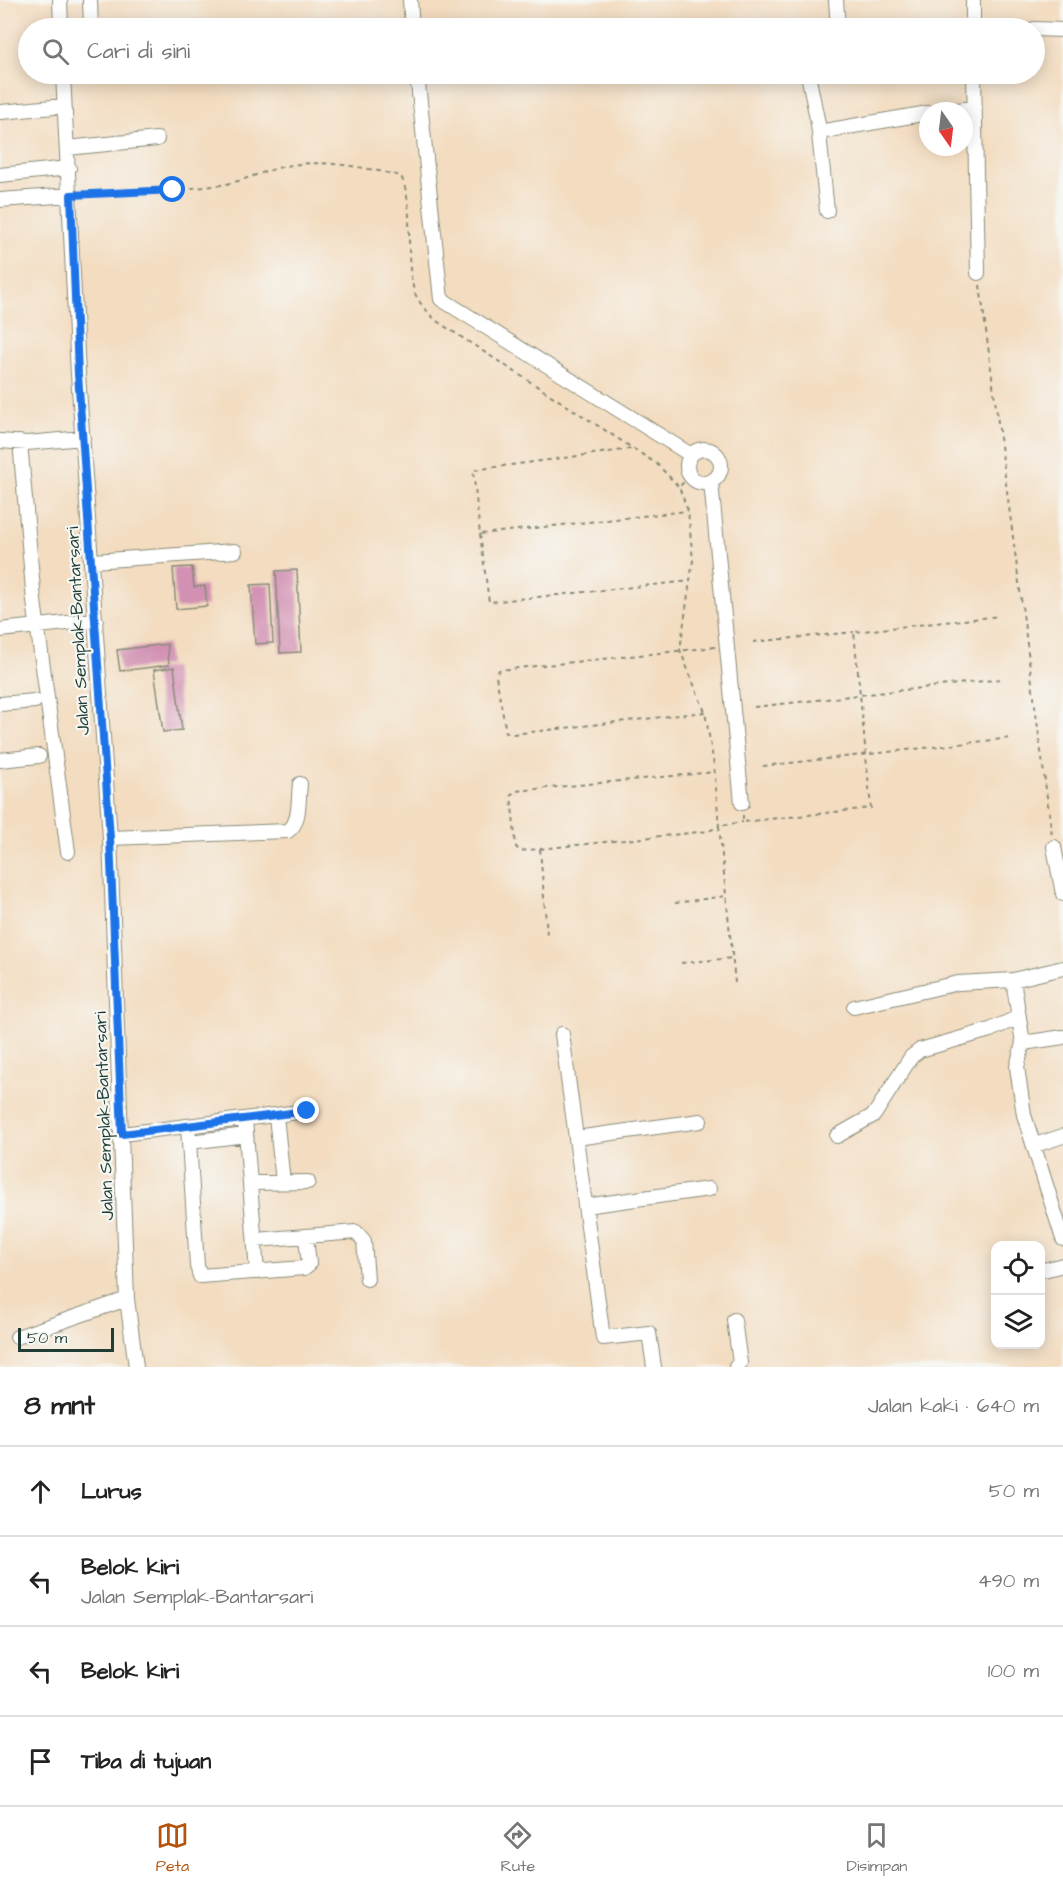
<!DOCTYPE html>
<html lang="id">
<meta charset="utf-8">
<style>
body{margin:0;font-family:"Architects Daughter",sans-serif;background:#f2f2f2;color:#222}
.controls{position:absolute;right:18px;bottom:18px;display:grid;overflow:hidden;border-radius:12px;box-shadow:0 3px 15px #0003}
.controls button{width:54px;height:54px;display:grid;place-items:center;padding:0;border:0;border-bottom:2px solid #e0e0e0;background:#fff;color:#222;font:30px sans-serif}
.compass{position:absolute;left:919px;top:102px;width:54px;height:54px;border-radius:50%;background:#fff;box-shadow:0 3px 15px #0003;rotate:166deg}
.scale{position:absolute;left:18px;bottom:15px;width:96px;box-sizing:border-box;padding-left:6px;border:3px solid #1f3d34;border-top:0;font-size:16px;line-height:21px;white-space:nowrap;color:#1f3d34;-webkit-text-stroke:4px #f6f6f2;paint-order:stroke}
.stop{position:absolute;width:18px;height:18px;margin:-14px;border:4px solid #1a73e8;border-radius:50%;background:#fff}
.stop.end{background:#1a73e8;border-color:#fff;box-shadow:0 2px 6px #0008}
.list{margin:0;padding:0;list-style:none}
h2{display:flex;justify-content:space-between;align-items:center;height:78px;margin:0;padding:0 24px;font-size:26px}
h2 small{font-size:20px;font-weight:400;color:#767676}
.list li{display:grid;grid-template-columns:39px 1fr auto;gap:18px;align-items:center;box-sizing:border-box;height:90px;padding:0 24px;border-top:2px solid #e0e0e0}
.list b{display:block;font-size:22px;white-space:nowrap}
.list p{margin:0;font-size:20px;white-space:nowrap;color:#767676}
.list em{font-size:20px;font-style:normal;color:#767676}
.icon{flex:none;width:33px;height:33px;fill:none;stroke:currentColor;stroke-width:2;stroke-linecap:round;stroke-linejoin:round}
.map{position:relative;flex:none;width:1063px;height:1367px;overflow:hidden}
.search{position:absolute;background:#fff;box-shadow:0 3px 15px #0003;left:18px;right:18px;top:18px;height:66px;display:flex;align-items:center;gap:15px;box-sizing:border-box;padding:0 21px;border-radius:33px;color:#767676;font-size:22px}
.sheet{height:438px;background:#fff}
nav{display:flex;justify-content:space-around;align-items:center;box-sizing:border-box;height:84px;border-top:2px solid #e0e0e0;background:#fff;font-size:16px;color:#767676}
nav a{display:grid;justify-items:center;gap:3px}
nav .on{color:#b45309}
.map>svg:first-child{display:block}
.building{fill:#d291b3}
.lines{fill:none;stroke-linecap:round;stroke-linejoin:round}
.minor-casing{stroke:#898c7a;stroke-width:16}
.path{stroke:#898c7a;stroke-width:2;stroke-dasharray:4.5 4.5;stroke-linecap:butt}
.minor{stroke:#fff;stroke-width:14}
.route{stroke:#1a73e8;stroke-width:8}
.labels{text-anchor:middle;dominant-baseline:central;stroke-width:4.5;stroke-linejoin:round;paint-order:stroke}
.street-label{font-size:18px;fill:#1f3d34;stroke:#f6f6f2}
</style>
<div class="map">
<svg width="1063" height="1367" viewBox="0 0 1063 1367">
<rect width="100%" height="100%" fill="#f6f6f2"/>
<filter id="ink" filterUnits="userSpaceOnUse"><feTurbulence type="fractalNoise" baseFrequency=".0167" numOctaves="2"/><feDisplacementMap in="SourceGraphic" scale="12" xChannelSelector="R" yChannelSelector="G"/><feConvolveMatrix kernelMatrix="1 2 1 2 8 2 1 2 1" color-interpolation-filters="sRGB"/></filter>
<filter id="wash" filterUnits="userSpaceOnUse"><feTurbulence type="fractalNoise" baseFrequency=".008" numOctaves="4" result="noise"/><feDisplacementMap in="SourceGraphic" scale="24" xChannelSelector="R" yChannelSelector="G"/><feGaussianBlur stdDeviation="1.35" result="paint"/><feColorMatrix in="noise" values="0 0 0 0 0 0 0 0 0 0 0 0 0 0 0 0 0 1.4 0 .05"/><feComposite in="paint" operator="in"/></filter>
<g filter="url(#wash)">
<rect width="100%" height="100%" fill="#f3dcbf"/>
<g id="blocks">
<path class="building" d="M192,567L194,587L205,586L207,606L176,609L173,568Z
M297,570L301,652L280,653L276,571Z
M270,584L273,643L255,644L251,585Z
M167,644L169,665L120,671L117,650Z
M174,667L182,730L163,732L154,670Z"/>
</g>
</g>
<g filter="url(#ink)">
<use href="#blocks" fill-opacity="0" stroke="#898c7a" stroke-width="1.5"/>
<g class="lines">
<defs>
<path id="minor" d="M60,0L61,28
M90,0L91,28
M410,0L412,28
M836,0L838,28
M973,0V28
M1034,29L1063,30
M63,74L78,374L110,838L127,1299L136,1367
M417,74L441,299L691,455
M808,74L818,124L827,211
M974,74L978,273
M949,111L974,108
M1,112L64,106
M819,132L928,113
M67,148L157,139
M0,175L69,168
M0,200L71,195
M0,441L27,443L83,438
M20,442L34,601L68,852
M687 466a17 17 0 1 1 34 0a17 17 0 1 1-34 0Z
M711,482L742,803
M93,561L235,551
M0,630L96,620
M0,704L35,701
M0,760L39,756
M110,838L288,831C301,822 298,798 300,784
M1054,847L1063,894
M1013,980L1023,1043L1017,1067L1024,1115L1063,1239
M854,1007L958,983L1013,980L1063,968
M562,1034L603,1338L649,1333L654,1367
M1023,1043L1063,1037
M276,1116L283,1182
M245,1120L257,1272
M188,1126L197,1266L200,1276L304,1268L309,1264L306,1238
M122,1134L307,1111
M837,1136L874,1115L911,1057L920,1050L990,1030L1019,1017
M576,1138L700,1121
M190,1142L246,1135
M1035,1145L1063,1136
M250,1183L308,1182
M585,1206L709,1189
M256,1240L356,1232L364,1241L367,1279
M1040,1271L1063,1265
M734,1320L740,1363L736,1367
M17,1337L127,1299"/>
</defs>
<use href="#minor" class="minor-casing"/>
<path class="path" d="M83,194C129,192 175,191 221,185C240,182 259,173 278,168C316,157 363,167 401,176C417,213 402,255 415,293C418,303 429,312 435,320L657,464L679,487
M980,285L1052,835
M631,449L473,470L480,534L688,511
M690,476L679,487L688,511L693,560L680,650L705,712L714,765L719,826L709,831L520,851L516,847L511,795L515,791L715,772
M480,534L489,602L691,581
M753,642L854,632
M754,707L1001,679
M705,712L513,734L506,732L496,676L499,670L715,647
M763,766L1012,738
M743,815V822L871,808L854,632L999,616
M540,849L547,934
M675,903L726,896
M681,963L733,958
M735,983L719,826L743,822"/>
<use href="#minor" class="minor"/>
</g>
</g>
<g class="lines" filter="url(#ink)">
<path class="route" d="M173,190L71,195L78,374L110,838L122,1134L307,1111"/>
</g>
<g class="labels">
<g class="street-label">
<text transform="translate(78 631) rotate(-93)">Jalan Semplak–Bantarsari</text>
<text transform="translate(104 1116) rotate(-92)">Jalan Semplak–Bantarsari</text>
</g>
</g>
</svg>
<div class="controls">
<button><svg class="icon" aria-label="locate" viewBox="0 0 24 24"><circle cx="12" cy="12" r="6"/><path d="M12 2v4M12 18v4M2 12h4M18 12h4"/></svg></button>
<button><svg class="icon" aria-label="layers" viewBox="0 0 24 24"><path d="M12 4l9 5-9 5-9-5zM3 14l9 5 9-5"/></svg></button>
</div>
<svg class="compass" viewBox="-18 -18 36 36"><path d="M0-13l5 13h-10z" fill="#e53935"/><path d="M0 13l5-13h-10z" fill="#767676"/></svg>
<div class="scale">50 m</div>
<div class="stop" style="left:173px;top:190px"></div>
<div class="stop end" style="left:307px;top:1111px"></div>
<div class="search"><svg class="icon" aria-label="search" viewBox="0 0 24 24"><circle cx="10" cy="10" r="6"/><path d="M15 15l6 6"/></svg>Cari di sini</div>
</div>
<section class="sheet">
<h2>8 mnt<small>Jalan kaki · 640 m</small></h2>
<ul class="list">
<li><svg class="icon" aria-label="ahead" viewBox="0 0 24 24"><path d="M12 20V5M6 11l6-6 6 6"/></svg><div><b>Lurus</b></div><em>50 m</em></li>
<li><svg class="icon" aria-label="left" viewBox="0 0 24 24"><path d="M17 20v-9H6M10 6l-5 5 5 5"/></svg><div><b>Belok kiri</b><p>Jalan Semplak–Bantarsari</p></div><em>490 m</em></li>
<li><svg class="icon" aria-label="left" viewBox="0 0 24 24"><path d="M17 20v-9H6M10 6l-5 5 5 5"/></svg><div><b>Belok kiri</b></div><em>100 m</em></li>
<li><svg class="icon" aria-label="arrive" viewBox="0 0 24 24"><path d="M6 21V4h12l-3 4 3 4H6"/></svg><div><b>Tiba di tujuan</b></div></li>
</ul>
</section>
<nav>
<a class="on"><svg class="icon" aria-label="map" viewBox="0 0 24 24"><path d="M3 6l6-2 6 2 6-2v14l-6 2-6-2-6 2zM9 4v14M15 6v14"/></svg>Peta</a>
<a><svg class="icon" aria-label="directions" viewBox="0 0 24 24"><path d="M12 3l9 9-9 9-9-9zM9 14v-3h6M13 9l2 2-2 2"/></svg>Rute</a>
<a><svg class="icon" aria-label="saved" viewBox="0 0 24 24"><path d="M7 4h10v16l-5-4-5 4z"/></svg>Disimpan</a>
</nav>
